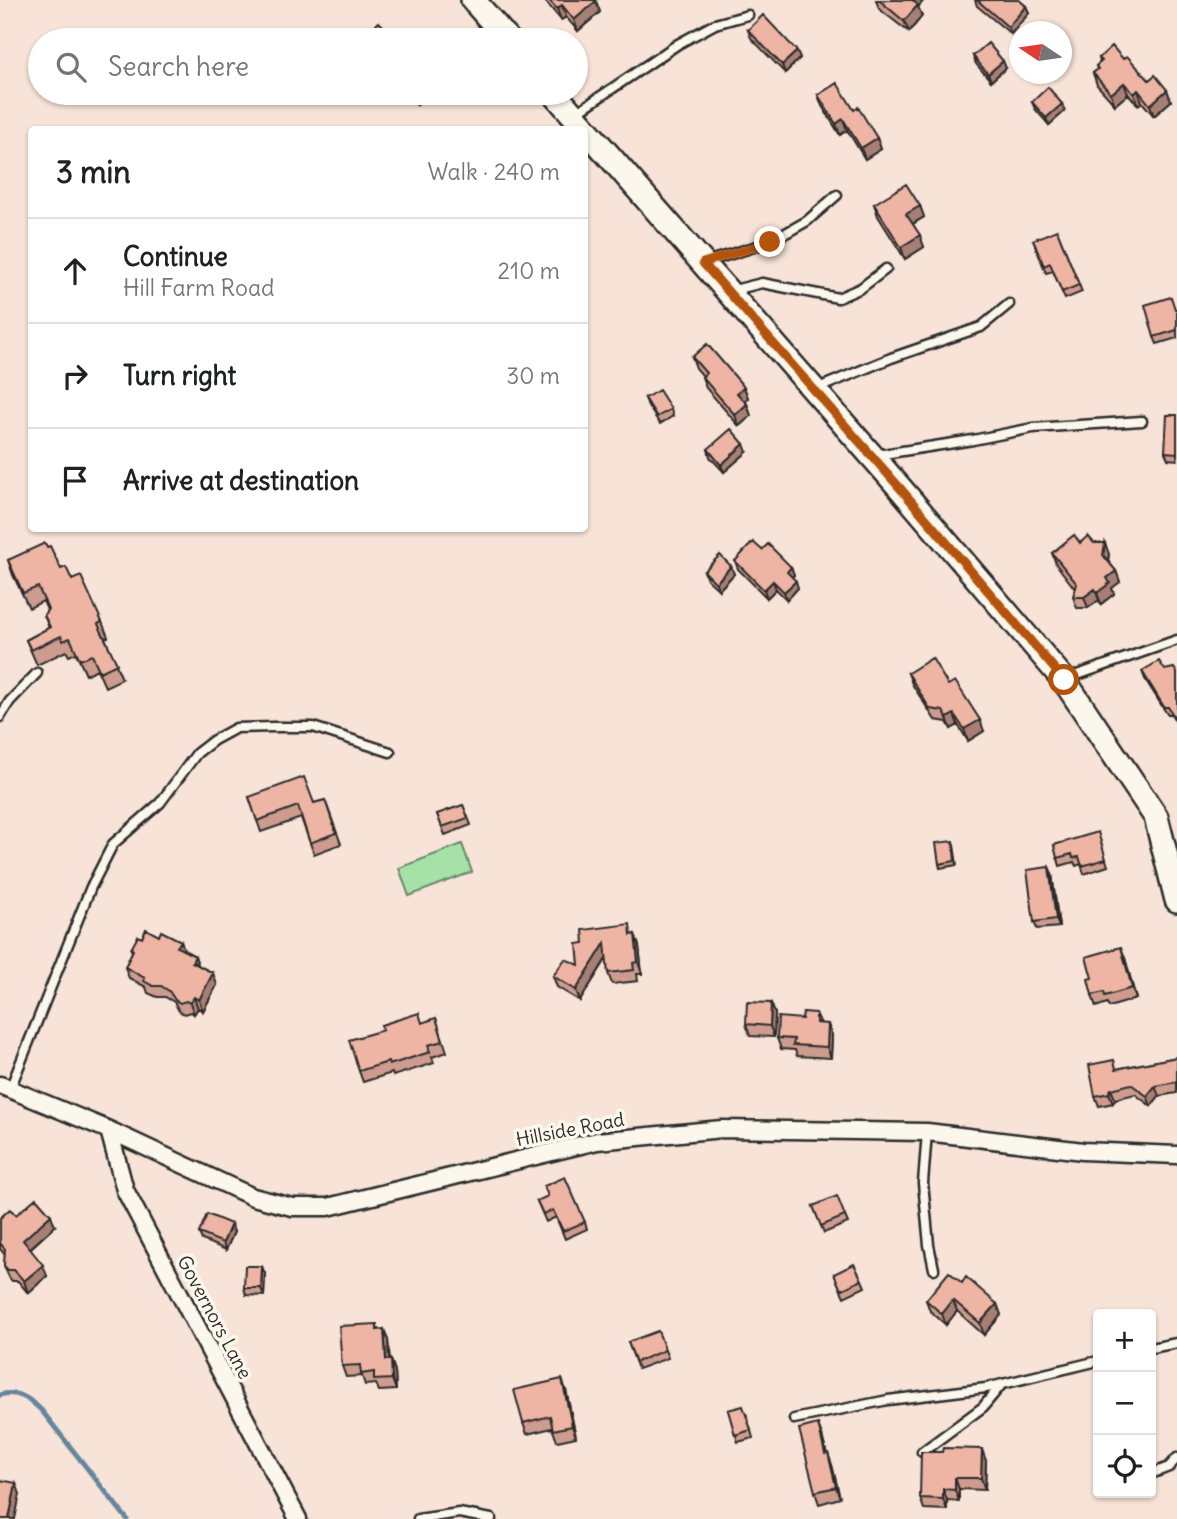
<!DOCTYPE html>
<meta charset="utf-8">
<style>
body{margin:0;font-family:Delius,sans-serif;background:#f6f6f6;color:#202124}
.controls{position:absolute;right:21px;bottom:21px;display:grid;overflow:hidden;border-radius:7px;box-shadow:0 2px 5px #0004}
.controls button{width:63px;height:63px;display:grid;place-items:center;padding:0;border:0;border-bottom:2px solid #e0e0e0;background:#fff;color:#202124;font:35px sans-serif}
.compass{position:absolute;left:1009px;top:21px;width:63px;height:63px;border-radius:50%;background:#fff;box-shadow:0 2px 5px #0004;rotate:283deg}
.stop{position:absolute;width:21px;height:21px;margin:-16px;border:5px solid #b45309;border-radius:50%;background:#fff}
.stop.end{background:#b45309;border-color:#fff;box-shadow:0 2px 7px #0008}
.list{margin:0;padding:0;list-style:none}
h2{display:flex;justify-content:space-between;align-items:center;height:91px;margin:0;padding:0 28px;font-size:30px}
h2 small{font-size:23px;font-weight:400;color:#757577}
.list li{display:grid;grid-template-columns:46px 1fr auto;gap:21px;align-items:center;box-sizing:border-box;height:105px;padding:0 28px;border-top:2px solid #e0e0e0}
.list b{display:block;font-size:26px;white-space:nowrap}
.list p{margin:0;font-size:23px;white-space:nowrap;color:#757577}
.list em{font-size:23px;font-style:normal;color:#757577}
.icon{flex:none;width:38px;height:38px;fill:none;stroke:currentColor;stroke-width:2;stroke-linecap:round;stroke-linejoin:round}
.map{position:relative;flex:none;width:1177px;height:1519px;overflow:hidden}
.search{position:absolute;background:#fff;box-shadow:0 2px 5px #0004;left:28px;top:28px;width:560px;height:77px;display:flex;align-items:center;gap:18px;box-sizing:border-box;padding:0 24px;border-radius:38px;color:#757577;font-size:26px}
.panel{position:absolute;background:#fff;box-shadow:0 2px 5px #0004;left:28px;top:126px;width:560px;height:406px;border-radius:7px}
.map>svg:first-child{display:block}
.garden{fill:#a6e2a8;stroke:#68866a;stroke-width:2}
.lines{fill:none;stroke-linecap:round;stroke-linejoin:round}
.stream{stroke:#66869e;stroke-width:5}
.service-casing{stroke:#2b2b2b;stroke-width:13}
.minor-casing{stroke:#2b2b2b;stroke-width:21}
.secondary-casing{stroke:#2b2b2b;stroke-width:28}
.service{stroke:#fbf7ec;stroke-width:8}
.minor{stroke:#fbf7ec;stroke-width:16}
.secondary{stroke:#fbf7ec;stroke-width:23}
.wall{fill:#cd9c8e;stroke:#2b2b2b;stroke-width:2}
.shaded-wall{fill:#a77f74;stroke:#2b2b2b;stroke-width:2}
.building{fill:#eeb5a5;stroke:#2b2b2b;stroke-width:2}
.route{stroke:#b45309;stroke-width:9}
.labels{text-anchor:middle;dominant-baseline:central;stroke-width:7;stroke-linejoin:round;paint-order:stroke}
.street-label{font-size:19px;fill:#2b2b2b;stroke:#fbf7ec}
</style>
<div class="map">
<svg width="1177" height="1519" viewBox="0 0 1177 1519">
<rect width="100%" height="100%" fill="#f7e3d7"/>
<filter id="ink" filterUnits="userSpaceOnUse"><feTurbulence type="fractalNoise" baseFrequency=".0143" numOctaves="2"/><feDisplacementMap in="SourceGraphic" scale="14" xChannelSelector="R" yChannelSelector="G"/><feConvolveMatrix kernelMatrix="1 2 1 2 8 2 1 2 1" color-interpolation-filters="sRGB"/></filter>
<g filter="url(#ink)">
<path class="garden" d="M462,844L472,872L409,896L399,868Z"/>
<g class="lines">
<path class="stream" d="M0,1395C18,1390 30,1399 42,1411L127,1519"/>
<defs>
<path id="service" d="M576,113L678,44L715,24L748,15
M706,262L770,242L807,221L837,195
M730,291L762,283L838,298L861,288L886,269
M816,389L891,358L981,327L1009,304
M877,455L973,440L1033,428L1142,421
M1066,679L1177,640
M0,717L10,701L37,673
M10,1089L91,887L113,844L160,803L197,753L214,740L236,728L274,727H313L390,752
M927,1132L923,1183L929,1245L934,1269
M1151,1348L1177,1343
M794,1419L888,1400L986,1388L1098,1361
M922,1452L983,1407L1002,1384
M1151,1474L1169,1467L1177,1458
M418,1519L459,1513L491,1519"/>
<path id="minor" d="M0,1085L109,1130L253,1197L292,1207H328L597,1141L722,1129L927,1132L1083,1151L1177,1155
M109,1130L125,1190L298,1519"/>
<path id="secondary" d="M473,0L508,40
M554,93L900,488L1064,680L1156,817L1177,900"/>
</defs>
<use href="#service" class="service-casing"/>
<use href="#minor" class="minor-casing"/>
<use href="#secondary" class="secondary-casing"/>
<use href="#service" class="service"/>
<use href="#minor" class="minor"/>
<use href="#secondary" class="secondary"/>
</g>
<path class="wall" d="M544,0H595L600,12L578,31L566,17L561,20Z
M876,0H924L918,7L922,16L909,32L879,9Z
M975,0H1019L1026,6L1029,13L1011,34L977,6Z
M748,30L797,51L800,58L785,73L751,38Z
M973,56L1006,68L991,81L976,64Z
M1099,58L1123,59L1149,80L1167,90L1171,101L1154,116L1142,102L1138,105L1128,94L1115,105L1097,85L1093,73L1097,70L1096,66L1100,62Z
M397,93H426L427,95L417,105L408,95L403,100Z
M818,95L854,110L877,138L881,149L865,159L847,130L840,135L822,106Z
M1032,102L1062,104L1065,111L1049,125L1035,109Z
M874,204L920,206L924,217L913,224L924,247L905,259L878,216Z
M1057,230L1082,292L1065,299L1053,271L1046,273L1033,240Z
M1175,309H1177V338L1157,344L1154,337Z
M692,357L744,387L748,398L745,401L747,404L751,416L739,426L706,388L702,377L703,376L696,368Z
M645,398L671,409L673,416L660,424L648,406Z
M1177,415V460L1168,459L1165,452Z
M708,449L747,452L724,472L710,457Z
M1080,543H1094L1109,554L1108,561L1116,571L1120,582L1112,588L1114,594L1101,604L1099,600L1088,608H1077L1073,597L1075,589L1056,564L1052,553Z
M47,547L61,569L72,580L102,622L108,637L105,638L122,679L105,687L97,669L86,675L76,653L69,656L66,651L37,665L26,640L49,628L44,615L47,610L43,601L29,608L13,575L8,560Z
M762,550L791,567L794,575L792,577L798,588L787,600L776,589L767,598L738,569L735,561Z
M731,566L734,574L719,590L707,579L704,571Z
M1165,670L1177,673V724L1171,714H1167L1145,679L1142,671Z
M908,673L948,685L984,731L968,741L958,725L951,729L947,722L935,720L912,684Z
M249,797L314,803L325,800L341,844L314,854L301,818L261,832Z
M463,805L471,825L445,835L437,814Z
M1100,840L1108,866L1084,874L1081,864L1076,866L1074,862L1060,866L1054,845Z
M954,845L957,865L940,868L939,864Z
M1049,867L1052,874L1059,927L1037,929L1034,922Z
M634,934L639,946L642,974H637L638,981L612,984L608,973L607,958L580,1001L557,987L553,976L579,965Z
M142,938L184,950L195,956L198,966L217,985L203,1011L198,1008L194,1014L190,1012L184,1014L179,1011L174,1002L165,997H157L148,993L146,987L129,978L125,967L132,952L131,949Z
M1125,958L1136,999L1109,1007L1107,1003L1096,1007L1092,995V978Z
M771,1003L775,1014L774,1037L750,1036L746,1024Z
M436,1018L447,1052L432,1057L434,1063L393,1076L392,1073L363,1082L359,1071L423,1023Z
M820,1023L832,1035L831,1058L797,1056L795,1050L781,1049L777,1038Z
M1177,1057V1093L1159,1096L1151,1106L1135,1094L1115,1099L1113,1103L1099,1106L1095,1096L1117,1069Z
M537,1201L585,1222L587,1229L565,1239L556,1217L546,1222Z
M813,1206L845,1216L848,1223L824,1233Z
M16,1215L55,1226L30,1249L47,1276L28,1293L18,1281H12L9,1277L4,1266L5,1255L0,1249V1218Z
M231,1224L234,1232L226,1250L202,1240L199,1233Z
M265,1274L264,1296L246,1295L244,1288Z
M834,1274L862,1280L865,1287L844,1297Z
M962,1283L997,1304L1001,1315L984,1335L957,1311L946,1325L930,1311L926,1300Z
M379,1329L388,1340L390,1360H391L395,1371L396,1390L379,1391L376,1384L365,1385L362,1376L346,1377L342,1366Z
M658,1331L668,1358L638,1369L628,1342Z
M566,1390L576,1437L557,1441L552,1428L527,1434L523,1423Z
M728,1410L746,1413L753,1438L738,1442Z
M818,1424L827,1454L832,1465L840,1498L819,1504L815,1492Z
M986,1461L985,1490L959,1489V1501L947,1500V1510L924,1509L920,1498Z"/>
<path class="shaded-wall" d="M911,0H924L918,7L922,16L909,32L904,21Z
M596,1L600,12L578,31L574,20Z
M562,5L566,17L561,20L557,9Z
M1026,6L1029,13L1011,34L1008,27Z
M797,51L800,58L785,73L782,65Z
M1003,61L1006,68L991,81L988,74Z
M1124,83L1128,94L1115,105L1111,94Z
M1138,90L1142,102L1138,105L1134,94Z
M1167,90L1171,101L1154,116L1150,105Z
M401,93H407L408,95L403,100Z
M414,93H426L427,95L417,105L413,94Z
M1062,104L1065,111L1049,125L1046,118Z
M843,119L847,130L840,135L836,124Z
M877,138L881,149L865,159L861,148Z
M920,206L924,217L910,225L906,214Z
M920,235L924,247L905,259L901,247Z
M744,387L748,398L741,404L737,393Z
M747,404L751,416L739,426L735,415Z
M744,444L747,452L724,472L721,465Z
M1105,543L1109,554L1107,566L1103,555Z
M731,566L734,574L719,590L716,583Z
M791,567L794,575L789,580L787,572Z
M1116,571L1120,582L1112,588L1114,594L1101,604L1097,593L1107,578Z
M773,581L776,589L767,598L764,590Z
M796,581L798,588L787,600L784,592Z
M1095,589L1099,600L1088,608L1084,597Z
M954,714L958,725L951,729L947,718Z
M980,720L984,731L968,741L964,729Z
M1049,867L1052,874L1059,927L1056,919Z
M635,934L639,946L642,974L638,962Z
M181,941L185,952L177,947Z
M605,943L609,954L580,1001L576,990Z
M1121,947L1125,958L1136,999L1132,988Z
M195,956L199,967L192,962Z
M213,973L217,985L203,1011L199,1000Z
M194,997L198,1008L194,1014L190,1003Z
M771,1003L775,1014L774,1037L770,1026Z
M816,1013L821,1024L816,1023Z
M828,1024L832,1035L831,1058L827,1047Z
M1155,1086L1159,1096L1151,1106L1147,1096Z
M1111,1089L1115,1099L1113,1103L1109,1093Z
M51,1215L55,1226L27,1251L23,1240Z
M231,1224L234,1232L226,1250L223,1243Z
M43,1265L47,1276L28,1293L24,1281Z
M262,1266L265,1274L264,1296L261,1288Z
M953,1300L957,1311L946,1325L942,1314Z
M997,1304L1001,1315L984,1335L980,1323Z
M384,1329L388,1340L390,1371L386,1360Z
M391,1360L395,1371L396,1390L392,1379Z
M562,1379L566,1390L576,1437L572,1426Z
M818,1424L822,1435L829,1465L825,1454Z
M982,1449L986,1461L985,1490L981,1478Z
M828,1453L832,1465L840,1498L836,1487Z
M955,1478L959,1489V1501L955,1490Z
M16,1483L20,1494L15,1519H9Z
M943,1489L947,1500V1510L943,1499Z"/>
<path class="building" d="M549,0H595L596,1L574,20L562,5L557,9Z
M879,0H912L918,5L904,21Z
M977,0H1019L1026,6L1008,27Z
M763,15L797,51L782,65L748,30Z
M379,22L397,40H361Z
M988,43L1003,61L988,74L973,56Z
M1112,46L1123,59L1127,56L1149,80L1155,75L1167,90L1150,105L1138,90L1134,94L1124,83L1111,94L1093,73L1098,69L1096,66L1102,61L1099,58Z
M837,83L854,110L858,107L877,138L861,148L843,119L836,124L818,95Z
M1048,87L1062,104L1046,118L1032,102Z
M906,184L920,206L906,214L920,235L901,247L874,204Z
M1057,230L1079,285L1062,292L1050,263L1044,266L1033,240Z
M1171,297L1175,309H1177V330L1154,337L1145,305Z
M707,344L744,387L737,393L747,404L735,415L702,377L706,373L692,357Z
M659,390L671,409L657,417L645,398Z
M1167,415H1177V453L1165,452Z
M731,429L744,444L721,465L708,449Z
M1074,535L1080,543L1088,536L1094,543H1105L1103,555L1116,571L1107,578L1110,583L1097,593L1095,589L1084,597H1073L1077,584L1052,553Z
M753,542L762,550L768,544L791,567L787,572L796,581L784,592L773,581L764,590L735,561Z
M45,543L47,547L50,546L61,569L66,567L72,580L81,576L102,622L98,624L117,664L100,672L92,655L80,660L70,638L63,641L61,636L31,650L26,640L50,627L44,615L48,609L38,587L23,593L8,560Z
M720,555L731,566L716,583L704,571Z
M932,658L948,685L955,681L980,720L964,729L954,714L947,718L943,711L930,709L908,673Z
M1159,661L1165,670L1174,668L1177,673V721L1168,707H1164L1142,671Z
M304,777L314,803L325,800L336,833L310,843L298,806L257,821L249,797Z
M463,805L468,818L442,827L437,814Z
M1098,832L1106,859L1082,866L1079,857L1073,858L1072,854L1057,858L1054,845Z
M953,841L955,861L939,864L936,843Z
M1049,867L1056,919L1034,922L1027,870Z
M630,924L631,935L635,934L638,962L633,963L634,970L608,973L605,943L576,990L553,976L565,959L579,965L577,944L584,943L583,930Z
M146,929L159,936L161,931L181,941L177,947L195,956L192,962L213,973L199,1000L194,997L190,1003L186,1001L180,1003L175,1000L169,991L161,986H153L144,981L145,978L125,967L133,950L131,949L138,936L142,938Z
M1121,947L1132,988L1105,996L1104,992L1092,995L1088,979L1092,978L1086,957Z
M747,1002L771,1003L770,1026L746,1024Z
M803,1012L816,1013V1023L828,1024L827,1047L793,1045L794,1039L777,1038L778,1017L802,1019Z
M419,1013L422,1023L436,1018L443,1041L428,1045L430,1052L389,1065L388,1062L359,1071L349,1040L383,1030L381,1025Z
M1177,1057V1082L1155,1086L1147,1096L1131,1084L1111,1089L1109,1093L1095,1096L1089,1065L1114,1060L1116,1069Z
M565,1177L585,1222L563,1231L553,1210L543,1214L537,1201L548,1196L544,1186Z
M837,1196L845,1216L821,1226L813,1206Z
M36,1198L51,1215L23,1240L43,1265L24,1281L14,1270H8L4,1266L5,1249L0,1243V1218L10,1209L16,1215Z
M207,1214L231,1224L223,1243L199,1233Z
M854,1264L862,1280L841,1290L834,1274Z
M245,1266H262L261,1288H244Z
M949,1272L962,1283L966,1277L997,1304L980,1323L953,1300L942,1314L926,1300Z
M377,1324V1330L384,1329L386,1360H391L392,1379L374,1380V1372L361,1374L360,1365L342,1366L339,1326Z
M658,1331L665,1350L636,1362L628,1342Z
M562,1379L572,1426L553,1430L550,1416L523,1423L514,1390Z
M743,1406L751,1430L735,1435L728,1410Z
M818,1424L825,1454L828,1453L836,1487L815,1492L799,1429Z
M943,1448L982,1449L981,1478H955V1490L943,1489V1499L920,1498L921,1452H942Z
M0,1480L16,1483L9,1519H0Z"/>
</g>
<g class="lines" filter="url(#ink)">
<path class="route" d="M770,242L703,263L900,488L1064,680"/>
</g>
<g class="labels">
<g class="street-label">
<text transform="translate(570 1129) rotate(-11)">Hillside Road</text>
<text transform="translate(215 1317) rotate(62)">Governors Lane</text>
</g>
</g>
</svg>
<div class="controls">
<button>+</button>
<button>−</button>
<button><svg class="icon" aria-label="locate" viewBox="0 0 24 24"><circle cx="12" cy="12" r="6"/><path d="M12 2v4M12 18v4M2 12h4M18 12h4"/></svg></button>
</div>
<svg class="compass" viewBox="-18 -18 36 36"><path d="M0-13l5 13h-10z" fill="#e53935"/><path d="M0 13l5-13h-10z" fill="#757577"/></svg>
<div class="stop" style="left:1064px;top:680px"></div>
<div class="stop end" style="left:770px;top:242px"></div>
<div class="search"><svg class="icon" aria-label="search" viewBox="0 0 24 24"><circle cx="10" cy="10" r="6"/><path d="M15 15l6 6"/></svg>Search here</div>
<section class="panel">
<h2>3 min<small>Walk · 240 m</small></h2>
<ul class="list">
<li><svg class="icon" aria-label="ahead" viewBox="0 0 24 24"><path d="M12 20V5M6 11l6-6 6 6"/></svg><div><b>Continue</b><p>Hill Farm Road</p></div><em>210 m</em></li>
<li><svg class="icon" aria-label="right" viewBox="0 0 24 24"><path d="M7 20v-9h11M14 6l5 5-5 5"/></svg><div><b>Turn right</b></div><em>30 m</em></li>
<li><svg class="icon" aria-label="arrive" viewBox="0 0 24 24"><path d="M6 21V4h12l-3 4 3 4H6"/></svg><div><b>Arrive at destination</b></div></li>
</ul>
</section>
</div>
